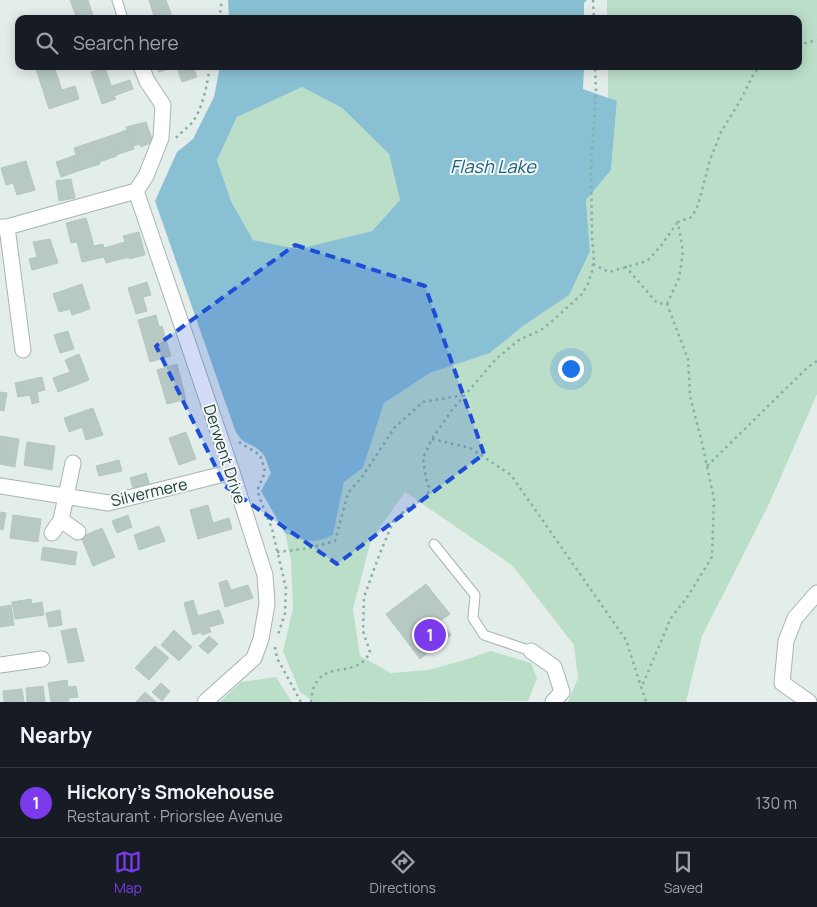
<!DOCTYPE html>
<meta charset="utf-8">
<style>
body{margin:0;font-family:Manrope,sans-serif;background:#20242c;color:#f1f3f6}
.you{position:absolute;left:570px;top:368px;width:18px;height:18px;margin:-12px;border:4px solid #fff;border-radius:50%;background:#1a73e8;box-shadow:0 0 0 8px #1a73e833}
.badge{display:grid;place-items:center;width:32px;height:32px;border-radius:50%;background:#7c3aed;color:#fff;font-size:16px;font-weight:700}
.pin{position:absolute;translate:-50% -50%;border:2px solid #fff;box-shadow:0 1px 5px #0006}
.list{margin:0;padding:0;list-style:none}
h2{display:flex;justify-content:space-between;align-items:center;height:65px;margin:0;padding:0 20px;font-size:21px}
h2 small{font-size:16px;font-weight:400;color:#9ea1a6}
.list li{display:grid;grid-template-columns:32px 1fr auto;gap:15px;align-items:center;box-sizing:border-box;height:70px;padding:0 20px;border-top:1px solid #363941}
.list b{display:block;font-size:19px;white-space:nowrap}
.list p{margin:0;font-size:16px;white-space:nowrap;color:#9ea1a6}
.list em{font-size:16px;font-style:normal;color:#9ea1a6}
.icon{flex:none;width:28px;height:28px;fill:none;stroke:currentColor;stroke-width:2;stroke-linecap:round;stroke-linejoin:round}
.map{position:relative;flex:none;width:817px;height:702px;overflow:hidden}
.search{position:absolute;background:#171b24;box-shadow:0 2px 12px #0003;left:15px;right:15px;top:15px;height:55px;display:flex;align-items:center;gap:12px;box-sizing:border-box;padding:0 18px;border-radius:10px;color:#9ea1a6;font-size:19px}
.sheet{height:135px;background:#171b24}
nav{display:flex;justify-content:space-around;align-items:center;box-sizing:border-box;height:70px;border-top:1px solid #363941;background:#171b24;font-size:14px;color:#9ea1a6}
nav a{display:grid;justify-items:center;gap:2px}
nav .on{color:#7c3aed}
.map>svg:first-child{display:block}
.green{fill:#bbdec9}
.water{fill:#8ac0d3;fill-rule:evenodd}
.building{fill:#b8c8c3;stroke:#b5c7c1}
.lines{fill:none;stroke-linecap:round;stroke-linejoin:round}
.service-casing{stroke:#a5b5b2;stroke-width:11}
.minor-casing{stroke:#a5b5b2;stroke-width:17}
.path{stroke:#83b1a8;stroke-width:2.5;stroke-dasharray:2.5 4;stroke-linecap:butt}
.service{stroke:#fff;stroke-width:9}
.minor{stroke:#fff;stroke-width:15}
.marked{fill:#1d4ed8;fill-opacity:0.2;stroke:#1d4ed8;stroke-width:4;stroke-dasharray:10 6;stroke-linejoin:round}
.labels{text-anchor:middle;dominant-baseline:central;stroke-width:4;stroke-linejoin:round;paint-order:stroke}
.street-label{font-size:16px;fill:#223f3a;stroke:#f4f9f7}
.water-label{font-size:18px;font-style:italic;fill:#1b617c;stroke:#f4f9f7}
</style>
<div class="map">
<svg width="817" height="702" viewBox="0 0 817 702">
<rect width="100%" height="100%" fill="#e3edea"/>
<path class="green" d="M607,0H817V394L769,504L702,636L686,702H568L578,678L574,645L512,565L405,492L371,540L353,609L360,656L391,673L428,670L465,660L491,651L531,663L537,678L528,701L314,702L300,692L283,651L293,609L291,560L285,533L304,540L333,535L344,482L363,468L384,403L430,373L490,353L523,326L590,251L586,200L611,170L617,102L608,98V66H798V19H607Z
M302,87L342,108L389,154L400,200L372,231L298,249L253,240L231,201L217,160L237,117Z
M276,677L292,702H220L241,682Z"/>
<path class="water" d="M228,0H587L584,3V19H229Z
M220,66H584L583,89L617,101L611,170L586,200L590,251L569,295L523,326L490,353L430,373L384,403L363,468L344,482L333,535C311,545 306,541 285,533L261,491L271,473C267,465 267,457 260,451C249,441 243,446 235,430L155,201L177,152L193,139L214,97ZM302,87L342,108L389,154L400,200L372,231L298,249L253,240L231,201L217,160L237,117Z"/>
<path class="building" d="M70,0H88L94,19H77Z
M149,0H166L173,19H155Z
M35,66H54L62,90L75,86L79,99L49,109Z
M157,66H176L159,72Z
M179,66H193L197,77L182,82L178,71L181,70Z
M105,67L111,86L130,80L133,89L114,96L116,99L102,104L91,72Z
M146,122L153,142L141,147L140,144L133,146L126,127Z
M127,130L134,149L116,155L110,136Z
M110,136L117,156L99,162L92,142Z
M92,142L100,164L81,170L74,148Z
M76,155L81,170L61,177L56,162Z
M26,161L35,190L17,195L13,183L6,185L1,168Z
M71,179L75,198L59,201L56,181Z
M86,218L94,246L103,244L104,248L125,242L123,236L139,232L145,255L129,259V257L106,263L104,257L82,262L77,242L71,243L66,223Z
M50,239L58,263L32,270L29,259L37,257L33,242Z
M147,282L151,295L143,297L147,311L136,314L128,288Z
M82,284L90,309L72,315L70,309L59,312L53,294Z
M156,315L159,327L162,326L171,356L150,362L138,320Z
M68,331L74,349L60,353L54,335Z
M79,354L89,380L58,392L53,378L70,372L65,360Z
M177,364L186,399L167,404L157,370Z
M42,377L45,390L37,392L39,402L32,404L30,395L18,397L15,383Z
M0,392L7,393L4,411L0,410Z
M93,408L103,435L86,440L82,427L69,432L64,418Z
M186,432L196,459L179,465L169,438Z
M0,436L19,439L15,467L0,464Z
M27,442L55,446L52,470L24,465Z
M119,460L122,471L99,476L96,466Z
M146,473L150,486L134,491L130,478Z
M208,505L213,523L229,518L232,529L198,539L190,510Z
M0,512L6,513L3,530L0,529Z
M13,515L41,519L38,542L10,538Z
M128,515L132,527L117,533L112,521Z
M159,526L165,541L139,550L134,535Z
M102,528L115,557L93,566L81,537Z
M43,547L77,552L75,565L41,560Z
M227,580L231,590L248,585L253,598L225,607L219,583Z
M426,584L450,614L440,621L451,635L420,659L386,614Z
M31,599L32,604L42,602L44,615L15,619L12,602Z
M193,600L198,616L219,610L224,623L209,627L211,632L202,635L201,632L193,635L184,603Z
M11,605L14,625L0,627V607Z
M60,610L62,625L49,627L46,613Z
M76,628L84,661L68,663L61,631Z
M174,630L192,647L179,661L161,645Z
M209,636L218,644L208,654L199,646Z
M155,646L169,658L149,680L135,668Z
M67,680L68,687L76,686L78,697L69,698V701L51,702L48,683Z
M161,683L170,691L162,701L152,692Z
M43,686L45,702H27L26,688Z
M22,689L24,702H4L3,691Z
M145,692L156,702H136Z"/>
<g class="lines">
<defs>
<path id="service" d="M117,0L123,19
M434,544L475,595L473,618L484,635L531,651"/>
<path id="minor" d="M136,191L232,472L265,575L267,604L261,639L254,658L205,702
M0,227H7L136,191L146,176L161,138L163,105L147,81L141,66
M7,227L23,350
M0,486L108,503L232,472
M61,520L78,532
M52,533L61,520L73,463
M531,651L554,667L562,692L553,702
M0,665L42,659
M809,702L782,683L786,641L795,618L817,593"/>
</defs>
<use href="#service" class="service-casing"/>
<use href="#minor" class="minor-casing"/>
<path class="path" d="M593,0L594,19
M219,19L222,0
M798,45L817,40
M176,138C180,133 186,129 191,124C203,109 207,85 210,66
M593,264L609,272L647,261L661,246L677,223
M625,266L657,303L667,304L688,359L690,396L702,443L714,499L712,557L688,596L671,618L642,686
M667,304L679,278L683,252L678,222L692,217L698,205L710,160L721,132L740,101L754,73L761,66
M432,439L470,448L511,475L626,640L646,702
M239,442L260,455L264,467L265,472L258,489L259,496L272,529L286,588L285,613L278,635
M707,466L808,367L817,361
M277,552L310,548L335,541L348,493L362,477L395,427L423,402L463,395
M275,647L277,658L301,702
M311,702C312,694 313,685 319,679C332,664 359,676 370,652L363,631L364,597L380,553L394,520L408,508L423,499L428,493L429,487L426,479L423,458L432,439L452,410L496,359L519,340L541,330L551,322L581,295L588,284L592,271L594,257L592,238L591,166L596,92L595,66"/>
<use href="#service" class="service"/>
<use href="#minor" class="minor"/>
</g>
<path class="marked" d="M295,245L425,286L484,454L337,564L225,486L156,346Z"/>
<g class="labels">
<g class="street-label">
<text transform="translate(225 454) rotate(72)">Derwent Drive</text>
<text transform="translate(149 492) rotate(-13)">Silvermere</text>
</g>
<g class="water-label">
<text x="493" y="166">Flash Lake</text>
</g>
</g>
</svg>
<div class="you"></div>
<div class="pin badge" style="left:430px;top:635px">1</div>
<div class="search"><svg class="icon" aria-label="search" viewBox="0 0 24 24"><circle cx="10" cy="10" r="6"/><path d="M15 15l6 6"/></svg>Search here</div>
</div>
<section class="sheet">
<h2>Nearby<small></small></h2>
<ul class="list">
<li><span class="badge">1</span><div><b>Hickory's Smokehouse</b><p>Restaurant · Priorslee Avenue</p></div><em>130 m</em></li>
</ul>
</section>
<nav>
<a class="on"><svg class="icon" aria-label="map" viewBox="0 0 24 24"><path d="M3 6l6-2 6 2 6-2v14l-6 2-6-2-6 2zM9 4v14M15 6v14"/></svg>Map</a>
<a><svg class="icon" aria-label="directions" viewBox="0 0 24 24"><path d="M12 3l9 9-9 9-9-9zM9 14v-3h6M13 9l2 2-2 2"/></svg>Directions</a>
<a><svg class="icon" aria-label="saved" viewBox="0 0 24 24"><path d="M7 4h10v16l-5-4-5 4z"/></svg>Saved</a>
</nav>
